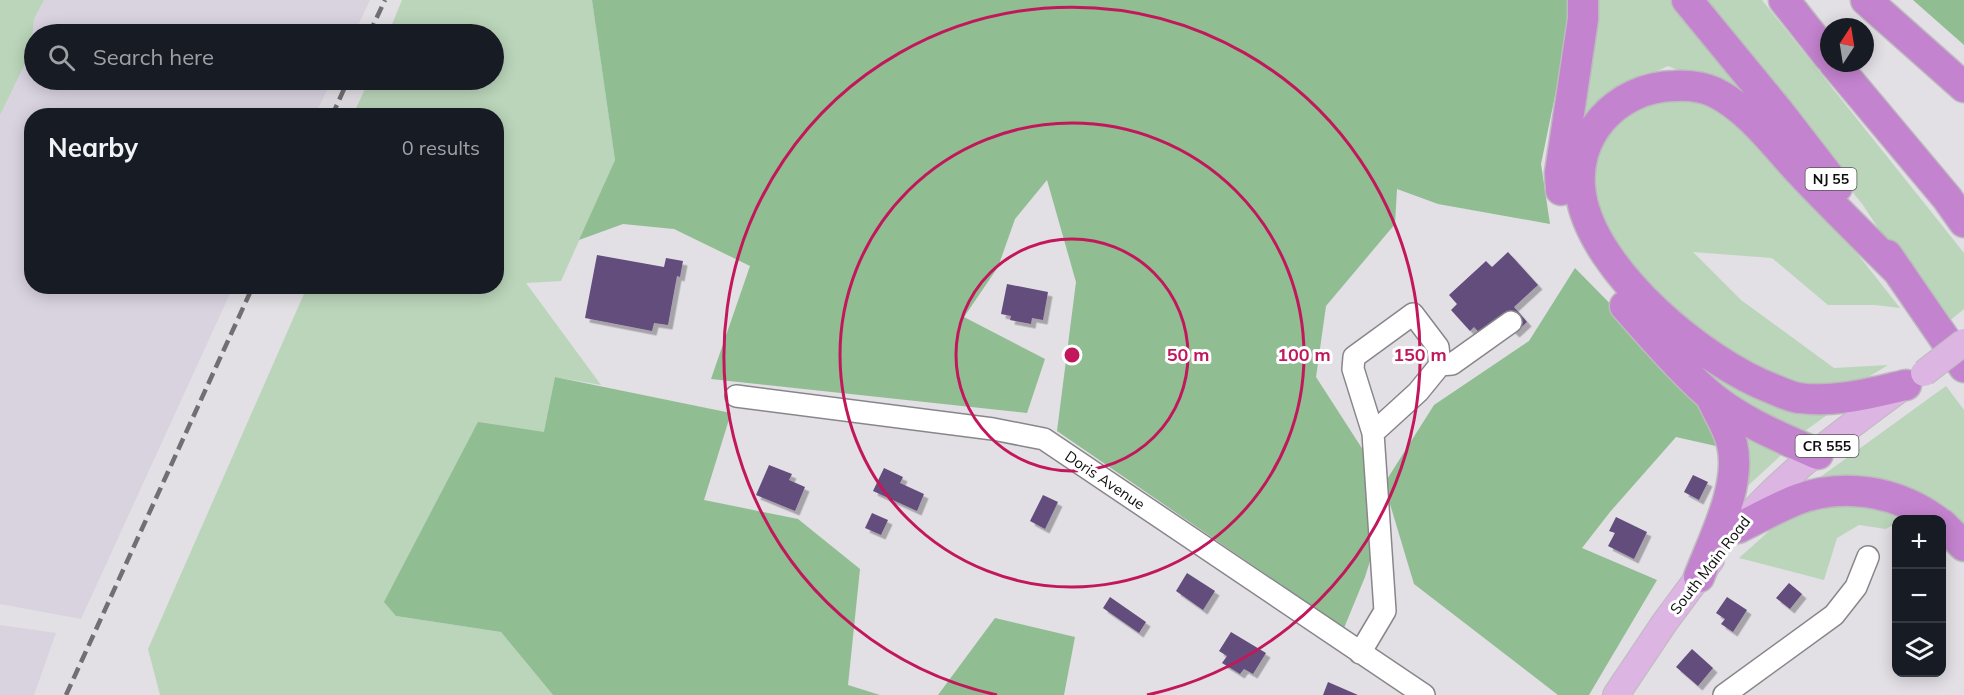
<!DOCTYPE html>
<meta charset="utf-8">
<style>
body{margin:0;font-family:Mulish,sans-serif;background:#242831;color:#f1f3f6}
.controls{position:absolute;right:18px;bottom:18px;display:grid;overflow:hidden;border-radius:12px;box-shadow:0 3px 15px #0003}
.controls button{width:54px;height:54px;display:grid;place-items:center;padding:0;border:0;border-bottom:2px solid #363941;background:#171b24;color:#f1f3f6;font:30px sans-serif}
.compass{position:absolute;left:1820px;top:18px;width:54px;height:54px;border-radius:50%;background:#171b24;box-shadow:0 3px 15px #0003;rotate:12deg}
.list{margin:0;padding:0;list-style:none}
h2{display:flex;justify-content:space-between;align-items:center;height:78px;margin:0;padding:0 24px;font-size:26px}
h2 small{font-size:20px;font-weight:400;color:#9ea1a6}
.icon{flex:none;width:33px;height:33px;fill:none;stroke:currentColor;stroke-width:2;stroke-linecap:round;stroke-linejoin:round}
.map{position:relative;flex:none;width:1964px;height:695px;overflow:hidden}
.search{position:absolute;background:#171b24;box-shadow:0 3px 15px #0003;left:24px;top:24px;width:480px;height:66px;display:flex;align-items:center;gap:15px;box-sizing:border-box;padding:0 21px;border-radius:33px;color:#9ea1a6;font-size:22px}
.panel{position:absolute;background:#171b24;box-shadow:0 3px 15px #0003;left:24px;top:108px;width:480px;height:186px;border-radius:24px}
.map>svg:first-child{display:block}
.built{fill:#d9d3e0}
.green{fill:#bad5ba}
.forest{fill:#90bd91}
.building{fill:#634d7c;filter:url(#shadow)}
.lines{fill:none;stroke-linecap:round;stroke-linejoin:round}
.minor-casing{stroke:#88868b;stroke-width:24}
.major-casing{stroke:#bcbbbc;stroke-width:28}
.highway-casing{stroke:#bcbbbc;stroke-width:33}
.minor{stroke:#fff;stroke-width:21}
.major{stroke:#dcb5e2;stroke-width:26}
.highway{stroke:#c483cf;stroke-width:30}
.rail{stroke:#716f72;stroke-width:4.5;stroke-dasharray:12 6;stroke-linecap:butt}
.major-bridge-casing{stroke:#bcbbbc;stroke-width:28;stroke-linecap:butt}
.major-bridge{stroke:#dcb5e2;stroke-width:26}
.ring{fill:none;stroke:#c2185b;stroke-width:3}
.labels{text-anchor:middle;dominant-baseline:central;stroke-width:6;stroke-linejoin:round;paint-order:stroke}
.shield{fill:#fff;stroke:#565657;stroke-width:1.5}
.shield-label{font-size:14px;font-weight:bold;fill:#0e0d0f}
.street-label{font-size:15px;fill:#0e0d0f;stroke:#fff}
.centre{fill:#c2185b;stroke:#fff;stroke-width:3}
.ring-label{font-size:18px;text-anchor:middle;font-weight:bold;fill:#c2185b;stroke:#fff;stroke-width:6;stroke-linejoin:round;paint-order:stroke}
</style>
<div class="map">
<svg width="1964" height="695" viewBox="0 0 1964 695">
<defs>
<filter id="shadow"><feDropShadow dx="4.5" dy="4.5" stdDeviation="0" flood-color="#0004"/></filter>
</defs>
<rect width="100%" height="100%" fill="#e2dfe5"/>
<path class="built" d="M44,0H370L354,34H34V80H332L315,115L32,116V286L233,287L81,619L0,604V115L31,52L34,19Z
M0,625L56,633L34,695H0Z"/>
<path class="green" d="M0,0H44L34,19L31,52L0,115Z
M402,0H592L615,160L561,281L526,283L601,385L555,377L545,433L396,616L501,632L553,695H160L148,649L307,287L496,286V116L353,115L369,80H494V34H388Z
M1599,0H1675L1752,100L1668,66L1614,91L1577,143L1599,12Z
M1698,0H1762L1964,253V309L1942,327L1863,205Z
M1683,93L1715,102L1841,233L1900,308L1875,305H1828L1772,258L1693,252L1741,300L1834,368L1888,365L1862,381L1813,387L1760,373L1687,327L1633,273L1600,222L1590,169L1609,124L1642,100Z
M1678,346L1834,410L1798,436L1753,411Z
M1946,386L1964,410V540L1812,483Z
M1741,429L1790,447L1740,493Z
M1839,497L1913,519L1896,520V523L1886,529L1859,525L1837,538L1824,580L1739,558L1788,514Z"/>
<path class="forest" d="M592,0H1567L1570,23L1541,164L1550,224L1438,204L1397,189L1395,224L1326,306L1316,377L1365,453L1375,545L1365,577L1344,628L1057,431L1076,282L1047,180L1015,219L998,267L964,317L1045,359L1027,413L711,379L750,266L674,229L623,224L579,240L615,160Z
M1913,0H1964V45Z
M1575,268L1694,389L1716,446L1676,437L1610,512L1582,548L1657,580L1589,695H1558L1414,584L1384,484L1434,405L1529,341Z
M555,377L731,413L704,500L798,519L860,569L848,685L880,695H553L501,632L396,616L384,602L478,422L544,432Z
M995,618L1075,637L1064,695H938Z"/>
<path class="building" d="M1508,252L1538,285L1514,307L1527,322L1515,333L1505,323L1486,340L1474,327L1470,331L1451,310L1457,304L1449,295L1486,261L1492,267Z
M597,255L664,267L666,258L683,261L680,277L677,276L668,325L654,323L652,331L585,318Z
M1007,284L1048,292L1043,320L1032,318L1031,324L1010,320L1011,316L1001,314Z
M769,465L792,474L789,480L805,487L795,511L756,495Z
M884,468L903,477L900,483L924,494L917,511L873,491Z
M1693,475L1708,482L1699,500L1684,492Z
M1043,495L1058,502L1045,529L1030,521Z
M872,513L888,520L881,535L865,528Z
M1616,517L1647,532L1634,559L1608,546L1615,533L1609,531Z
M1187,573L1215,591L1203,610L1176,591Z
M1789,583L1802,594L1790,609L1776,598Z
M1110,597L1146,622L1139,633L1103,608Z
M1727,597L1747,610L1733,632L1721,624L1725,619L1716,613Z
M1231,632L1266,653L1253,674L1244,669L1240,674L1222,663L1227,656L1219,651Z
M1692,649L1713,668L1698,686L1676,667Z
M1328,682L1358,695H1323Z"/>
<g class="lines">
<defs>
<path id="minor" d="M1440,365L1452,364L1511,322
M736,396L993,429L1044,439L1424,695
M1360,653L1385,611L1373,433L1418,392L1440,365L1438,347L1413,314L1354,357L1353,369L1373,433
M1724,695L1834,615L1856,587L1868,557"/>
<path id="major" d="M1746,519C1789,470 1851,425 1904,386
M1616,695L1665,622L1711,560"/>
<path id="highway" d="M1687,0L1779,112L1837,187
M1784,0L1829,57
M1866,0L1964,87
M1834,63L1947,198L1964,222
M1561,190L1560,173L1583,19V0
M1887,255L1964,367
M1899,272C1866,239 1832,206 1800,172C1774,144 1749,109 1714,92C1701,86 1688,85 1674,86C1616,87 1571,137 1581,195C1593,272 1704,363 1773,389C1781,392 1790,397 1799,398C1836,403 1870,393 1906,385
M1625,306C1651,335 1676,365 1705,391C1736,419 1779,437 1818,454
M1942,524L1964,546
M1738,528C1757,519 1776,508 1796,500C1843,482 1896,491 1936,520
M1699,577C1714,538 1742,485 1732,444C1728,427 1718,413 1711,397"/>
</defs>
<use href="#minor" class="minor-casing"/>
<use href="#major" class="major-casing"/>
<use href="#highway" class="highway-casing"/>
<use href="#minor" class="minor"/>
<use href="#major" class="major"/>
<use href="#highway" class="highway"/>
<path class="rail" d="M369,34L385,0
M332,116L348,80
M66,695L253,286"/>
<defs>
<path id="major-bridge" d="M1924,373L1964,342"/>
</defs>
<use href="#major-bridge" class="major-bridge-casing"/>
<use href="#major-bridge" class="major-bridge"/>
</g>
<g class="ring">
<circle cx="1072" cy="355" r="116"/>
<circle cx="1072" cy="355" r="232"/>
<path d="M997 695A348 348 0 1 1 1147 695"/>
</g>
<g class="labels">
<g class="shield">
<rect x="1805.5" y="168" width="51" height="22" rx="4.5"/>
<rect x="1795.5" y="435" width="63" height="22" rx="4.5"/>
</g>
<g class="shield-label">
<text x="1831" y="179">NJ 55</text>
<text x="1827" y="446">CR 555</text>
</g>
<g class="street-label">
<text transform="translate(1105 480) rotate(34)">Doris Avenue</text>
<text transform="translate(1710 565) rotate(-52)">South Main Road</text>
</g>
</g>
<circle cx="1072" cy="355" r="9" class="centre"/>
<g class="ring-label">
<text x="1188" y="361">50 m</text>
<text x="1304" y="361">100 m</text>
<text x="1420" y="361">150 m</text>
</g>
</svg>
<div class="controls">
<button>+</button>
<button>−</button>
<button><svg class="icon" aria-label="layers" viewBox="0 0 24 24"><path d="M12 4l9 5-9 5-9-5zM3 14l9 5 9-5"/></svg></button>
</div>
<svg class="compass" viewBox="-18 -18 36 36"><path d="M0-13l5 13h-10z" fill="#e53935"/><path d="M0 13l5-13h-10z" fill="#9ea1a6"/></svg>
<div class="search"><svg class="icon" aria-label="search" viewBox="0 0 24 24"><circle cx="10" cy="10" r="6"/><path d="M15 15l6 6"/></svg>Search here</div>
<section class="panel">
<h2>Nearby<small>0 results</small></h2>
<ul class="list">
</ul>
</section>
</div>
